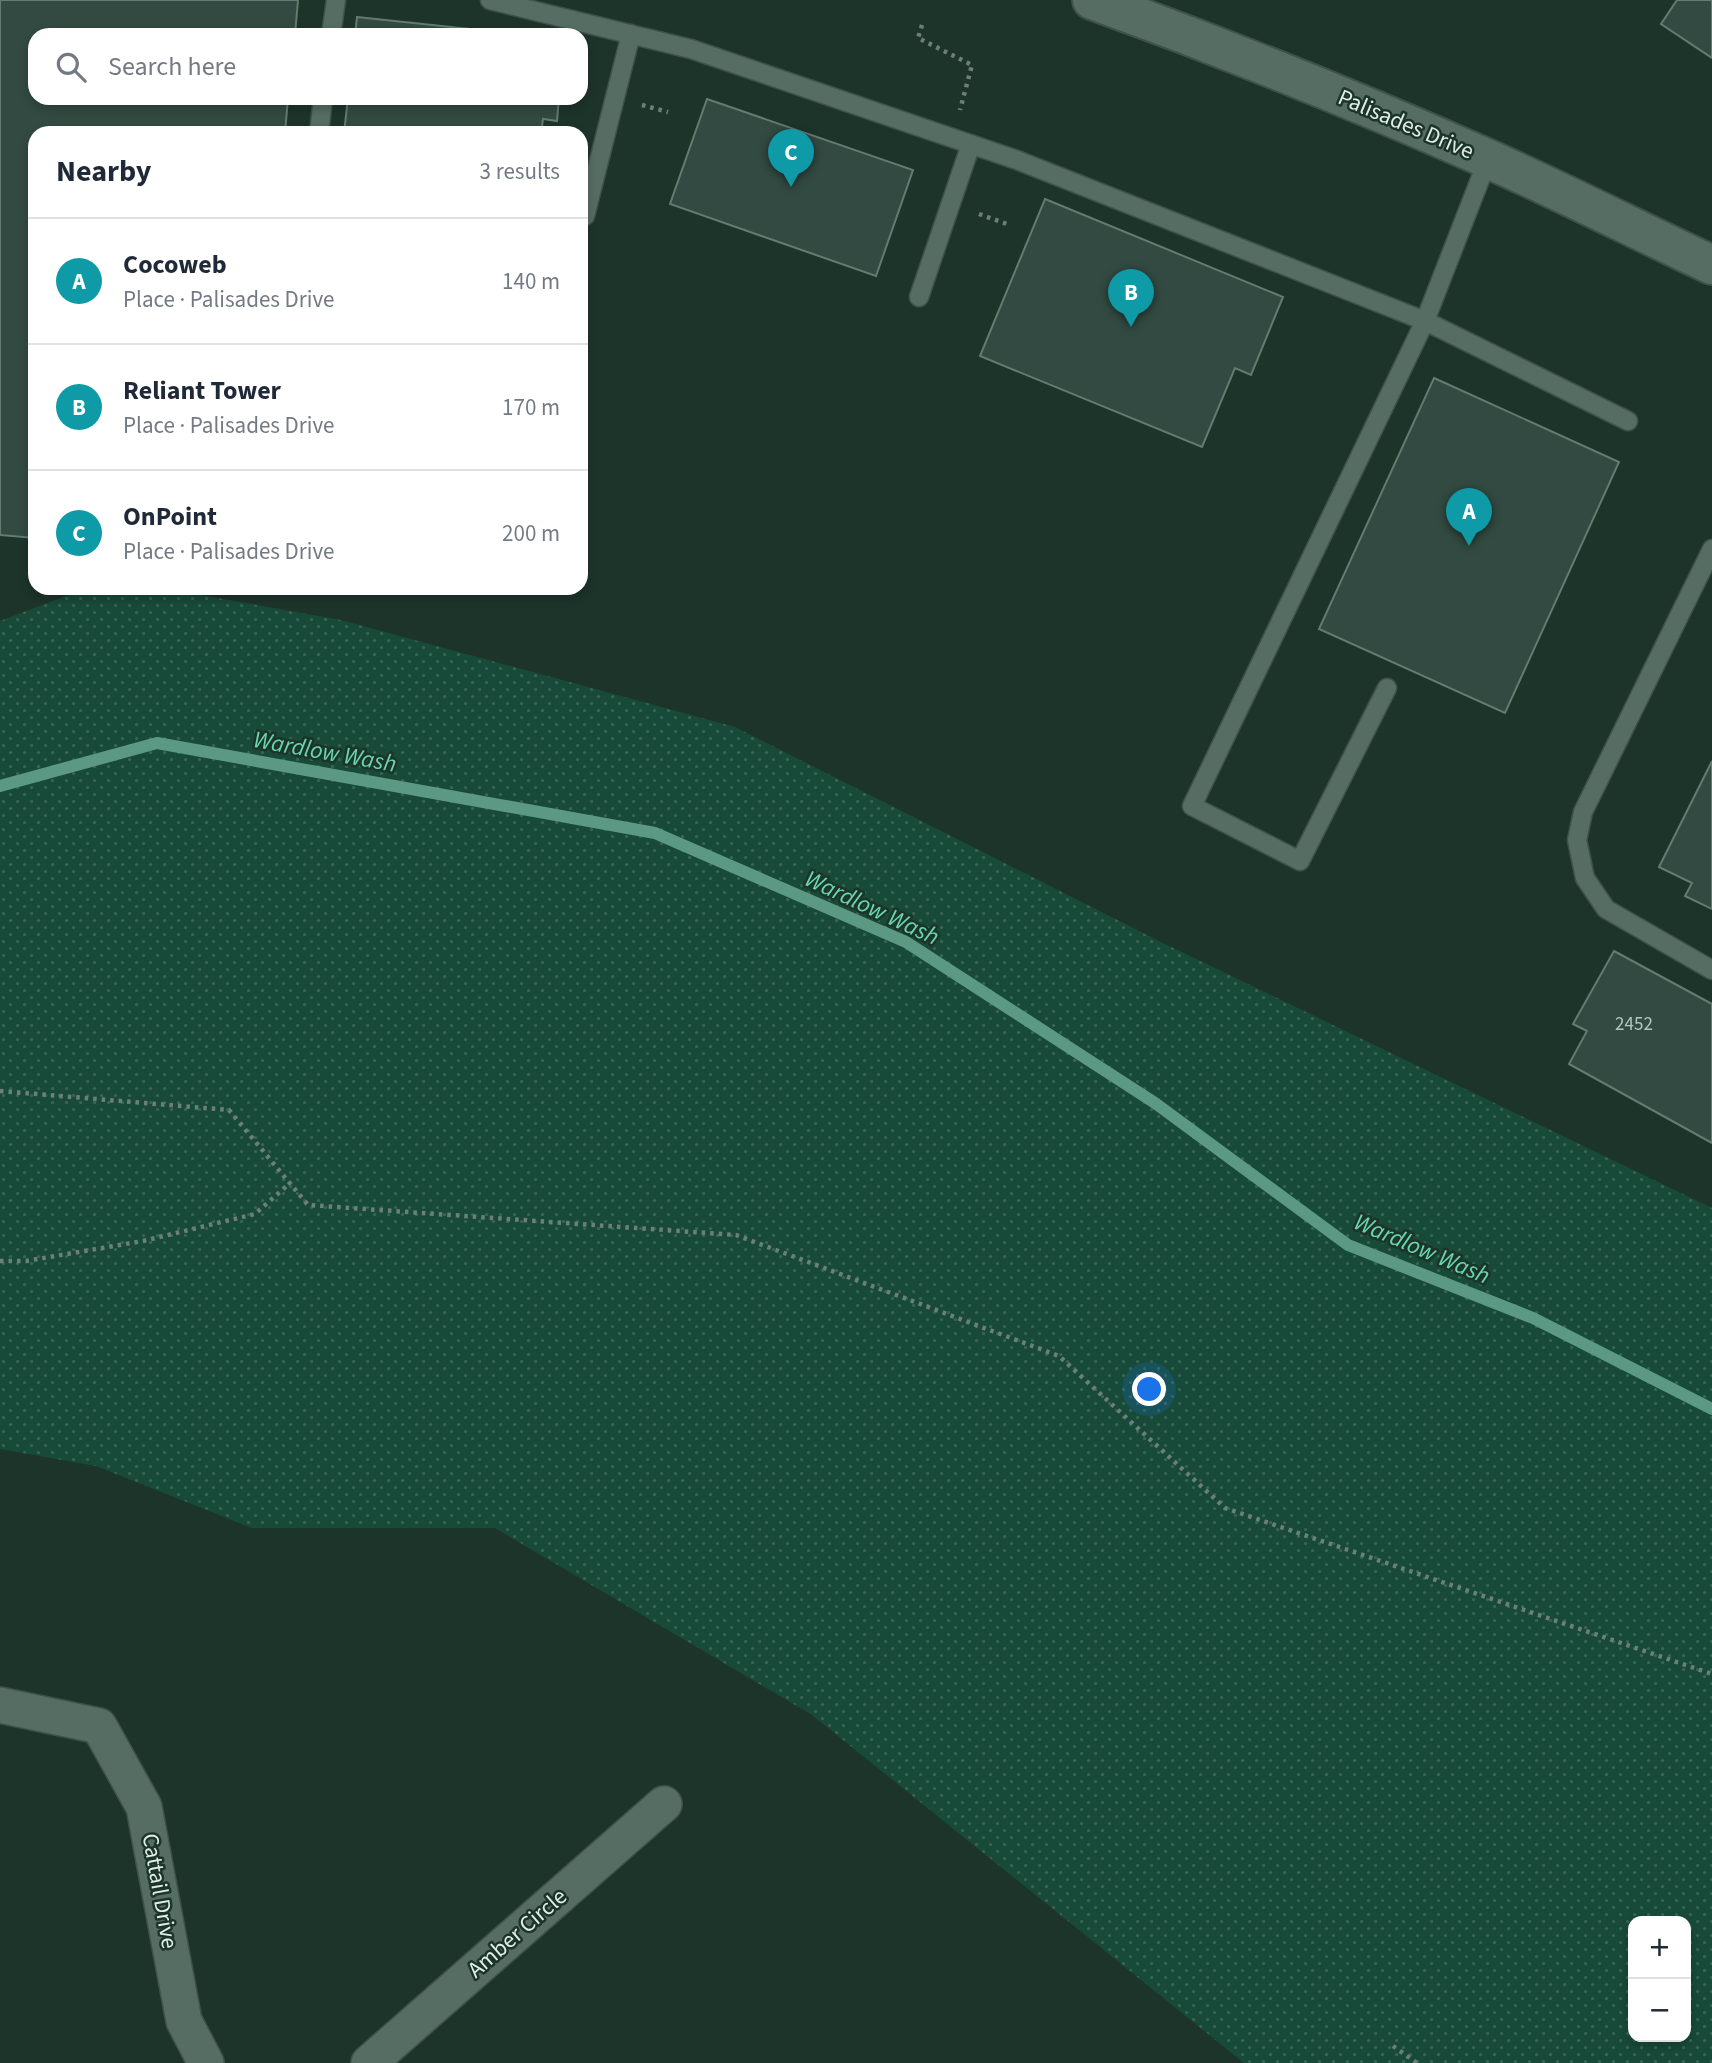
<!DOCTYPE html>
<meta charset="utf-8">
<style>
body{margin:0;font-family:"Source Sans 3",sans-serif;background:#f2f2f3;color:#1f2937}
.controls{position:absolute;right:21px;bottom:21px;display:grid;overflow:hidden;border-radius:14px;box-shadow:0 4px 10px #0003}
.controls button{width:63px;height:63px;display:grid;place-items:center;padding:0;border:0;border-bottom:2px solid #e0e1e3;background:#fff;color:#1f2937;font:35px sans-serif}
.you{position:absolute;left:1150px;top:1390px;width:24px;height:24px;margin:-18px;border:5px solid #fff;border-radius:50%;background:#1a73e8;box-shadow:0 0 0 10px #1a73e833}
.badge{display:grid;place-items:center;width:46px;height:46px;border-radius:50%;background:#0b8043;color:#fff;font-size:23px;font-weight:700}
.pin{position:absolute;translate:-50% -58px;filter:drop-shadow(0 2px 4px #0008)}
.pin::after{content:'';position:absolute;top:37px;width:24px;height:21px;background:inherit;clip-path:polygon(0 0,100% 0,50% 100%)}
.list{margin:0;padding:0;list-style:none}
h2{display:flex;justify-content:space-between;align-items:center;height:91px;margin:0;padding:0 28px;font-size:30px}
h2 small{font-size:23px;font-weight:400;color:#747a83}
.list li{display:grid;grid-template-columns:46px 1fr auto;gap:21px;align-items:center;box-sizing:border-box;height:126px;padding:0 28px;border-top:2px solid #e0e1e3}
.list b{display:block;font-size:26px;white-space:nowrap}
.list p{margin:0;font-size:23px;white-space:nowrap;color:#747a83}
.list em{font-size:23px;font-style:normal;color:#747a83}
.icon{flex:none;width:38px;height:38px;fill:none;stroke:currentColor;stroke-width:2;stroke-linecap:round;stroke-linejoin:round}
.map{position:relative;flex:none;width:1712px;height:2063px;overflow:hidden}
.search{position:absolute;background:#fff;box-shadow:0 4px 10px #0003;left:28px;top:28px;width:560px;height:77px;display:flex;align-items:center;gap:18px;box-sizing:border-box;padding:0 24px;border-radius:21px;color:#747a83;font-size:26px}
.panel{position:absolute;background:#fff;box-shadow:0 4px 10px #0003;left:28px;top:126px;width:560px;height:469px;border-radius:21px}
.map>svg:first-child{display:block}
.grass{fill:url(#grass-dots);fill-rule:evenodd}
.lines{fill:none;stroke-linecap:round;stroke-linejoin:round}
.stream{stroke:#5c9985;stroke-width:12}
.building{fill:#324a41;stroke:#627c71;stroke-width:2}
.service-casing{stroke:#3e524a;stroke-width:21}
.minor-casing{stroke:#3e524a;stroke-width:38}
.tertiary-casing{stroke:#3e524a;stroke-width:42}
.path{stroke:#6d8078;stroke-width:4.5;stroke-dasharray:3.5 5;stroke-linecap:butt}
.service{stroke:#556d63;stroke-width:18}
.minor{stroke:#556d63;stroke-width:35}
.tertiary{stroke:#556d63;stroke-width:38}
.labels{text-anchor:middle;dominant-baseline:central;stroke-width:5;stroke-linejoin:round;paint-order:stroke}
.number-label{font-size:19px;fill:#b4c5be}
.street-label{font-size:23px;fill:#e0eee8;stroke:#1d342b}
.water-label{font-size:24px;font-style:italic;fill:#67d7b0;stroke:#1d342b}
</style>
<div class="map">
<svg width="1712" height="2063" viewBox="0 0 1712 2063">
<defs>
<pattern id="grass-dots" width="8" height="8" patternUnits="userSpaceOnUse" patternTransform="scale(1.75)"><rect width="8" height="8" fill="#184a39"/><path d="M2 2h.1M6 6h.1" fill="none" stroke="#396456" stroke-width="1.8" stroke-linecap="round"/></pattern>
</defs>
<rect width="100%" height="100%" fill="#1d342b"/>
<path class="grass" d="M87,588H162L341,620L735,727L1159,941L1712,1208V2063H1244L812,1715L495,1528H252L96,1466L0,1449V621ZM1633,1921H1686V2037H1633Z"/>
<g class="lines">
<path class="stream" d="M0,786L157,743L655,833L906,942L1155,1103L1348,1245L1533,1318L1712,1409"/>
</g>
<path class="building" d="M0,0H298L295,35H35V98H288L285,133H35V538L0,535Z
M1677,0H1712V58L1661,24Z
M357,17L526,35H355Z
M348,98H559L557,121L543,119L541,133H344Z
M707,99L913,170L876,276L670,204Z
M1045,199L1283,297L1251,375L1235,368L1202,447L980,356Z
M1434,378L1619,462L1505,713L1319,629Z
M1712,761V909L1685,896L1692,883L1659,867Z
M1614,951L1712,1004V1143L1569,1064L1587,1031L1573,1024Z"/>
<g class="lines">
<defs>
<path id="service" d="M490,0L691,49L1017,160L1425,321L1628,421
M331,35L336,0
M319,133L323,98
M585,216L631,34
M919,297L971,144
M1712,549L1583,812L1577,840L1585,878L1606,909L1712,970
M1387,688L1300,861L1192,806L1425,321L1488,159"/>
<path id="minor" d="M0,1705L99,1726L144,1807L184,2021L206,2063
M369,2063L664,1804"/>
<path id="tertiary" d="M1092,0C1225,48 1357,101 1486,158C1563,192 1637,230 1712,265"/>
</defs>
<use href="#service" class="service-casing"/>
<use href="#minor" class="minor-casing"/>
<use href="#tertiary" class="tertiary-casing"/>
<path class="path" d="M922,25L918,38L972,65L960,110
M642,105L668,112
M979,214L1007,224
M0,1091L229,1110L308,1205L736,1235L1059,1356L1225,1508L1712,1674
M0,1261H26L143,1241L255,1214L290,1183
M1393,2046L1417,2063"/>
<use href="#service" class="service"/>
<use href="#minor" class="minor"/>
<use href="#tertiary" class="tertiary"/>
</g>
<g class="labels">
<g class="number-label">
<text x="1634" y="1024">2452</text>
</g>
<g class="street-label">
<text transform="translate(1406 124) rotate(23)">Palisades Drive</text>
<text transform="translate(160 1891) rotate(80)">Cattail Drive</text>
<text transform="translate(517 1933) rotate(-41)">Amber Circle</text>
</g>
<g class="water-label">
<text transform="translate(325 752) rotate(10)">Wardlow Wash</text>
<text transform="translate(872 908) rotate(25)">Wardlow Wash</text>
<text transform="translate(1422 1249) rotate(23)">Wardlow Wash</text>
</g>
</g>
</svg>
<div class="controls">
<button>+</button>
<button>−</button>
</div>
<div class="you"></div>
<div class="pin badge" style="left:1469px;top:546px;background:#0f9aa8">A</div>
<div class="pin badge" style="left:1131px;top:327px;background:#0f9aa8">B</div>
<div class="pin badge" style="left:791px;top:187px;background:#0f9aa8">C</div>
<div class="search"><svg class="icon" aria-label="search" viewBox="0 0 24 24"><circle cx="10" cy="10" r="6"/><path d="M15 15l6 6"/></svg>Search here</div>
<section class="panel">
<h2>Nearby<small>3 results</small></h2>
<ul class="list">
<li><span class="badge" style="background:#0f9aa8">A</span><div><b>Cocoweb</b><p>Place · Palisades Drive</p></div><em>140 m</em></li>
<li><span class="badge" style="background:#0f9aa8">B</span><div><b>Reliant Tower</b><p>Place · Palisades Drive</p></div><em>170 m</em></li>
<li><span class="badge" style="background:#0f9aa8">C</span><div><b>OnPoint</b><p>Place · Palisades Drive</p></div><em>200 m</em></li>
</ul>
</section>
</div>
